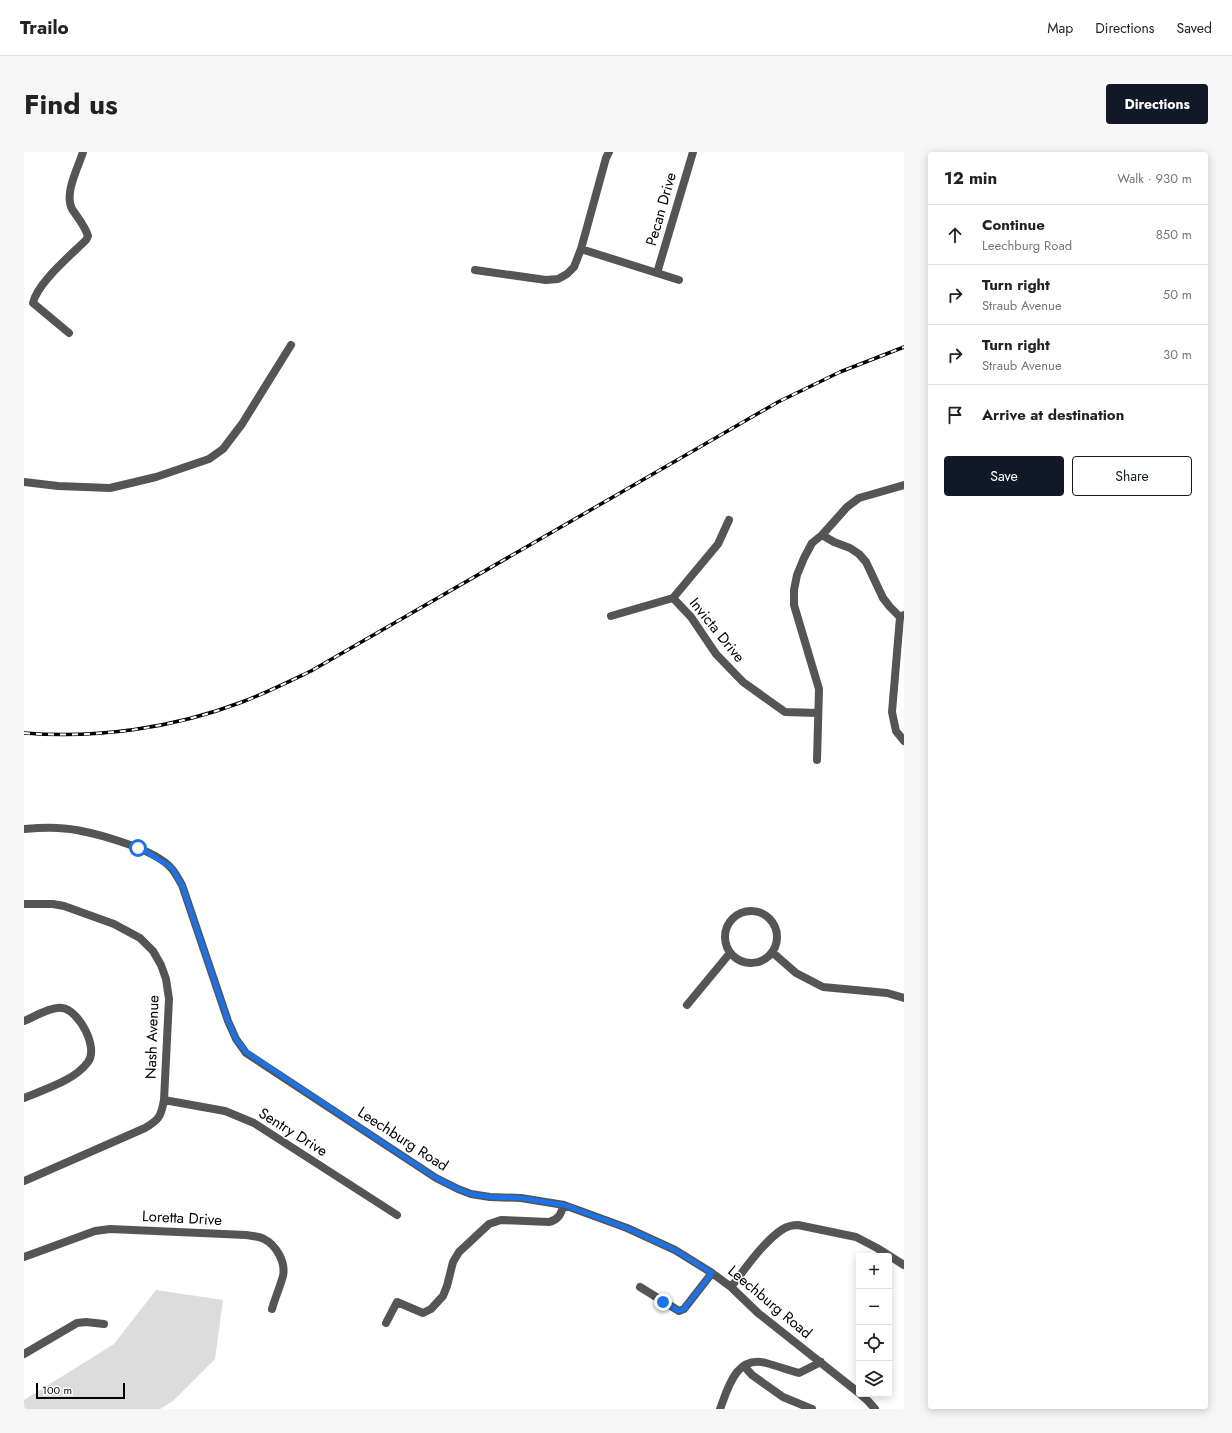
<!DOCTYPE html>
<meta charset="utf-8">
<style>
body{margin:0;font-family:Jost,sans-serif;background:#f6f6f6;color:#222}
.controls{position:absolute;right:12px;bottom:12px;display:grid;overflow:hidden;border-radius:4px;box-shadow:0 2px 10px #0003}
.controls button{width:36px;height:36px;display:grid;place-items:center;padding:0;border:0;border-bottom:1px solid #e0e0e0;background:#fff;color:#222;font:20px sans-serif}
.scale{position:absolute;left:12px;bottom:10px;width:89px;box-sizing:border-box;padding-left:4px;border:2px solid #000;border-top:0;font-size:11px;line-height:14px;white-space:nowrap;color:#000;-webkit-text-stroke:3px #fff;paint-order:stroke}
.stop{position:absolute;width:12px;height:12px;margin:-9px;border:3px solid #1a73e8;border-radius:50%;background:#fff}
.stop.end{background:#1a73e8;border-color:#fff;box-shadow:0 1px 4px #0008}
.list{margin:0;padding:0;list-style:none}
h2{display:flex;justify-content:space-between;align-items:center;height:52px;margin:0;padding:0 16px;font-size:17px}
h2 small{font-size:13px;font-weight:400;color:#767676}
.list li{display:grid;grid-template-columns:26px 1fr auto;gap:12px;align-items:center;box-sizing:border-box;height:60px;padding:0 16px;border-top:1px solid #e0e0e0}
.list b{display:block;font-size:15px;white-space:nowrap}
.list p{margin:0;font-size:13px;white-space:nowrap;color:#767676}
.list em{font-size:13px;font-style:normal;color:#767676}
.actions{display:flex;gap:8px;padding:12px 16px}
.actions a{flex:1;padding:9px 0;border:1px solid #111827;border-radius:4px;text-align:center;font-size:14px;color:#111827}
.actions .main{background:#111827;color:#fff}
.icon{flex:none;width:22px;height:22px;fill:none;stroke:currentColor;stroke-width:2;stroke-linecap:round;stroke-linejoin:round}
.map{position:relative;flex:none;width:880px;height:1257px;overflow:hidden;border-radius:4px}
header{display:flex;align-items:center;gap:24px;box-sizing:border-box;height:56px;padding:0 20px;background:#fff;border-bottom:1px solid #e0e0e0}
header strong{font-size:19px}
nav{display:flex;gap:22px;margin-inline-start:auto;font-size:14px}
.intro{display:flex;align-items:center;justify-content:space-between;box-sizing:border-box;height:96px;padding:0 24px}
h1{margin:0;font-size:28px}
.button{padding:10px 18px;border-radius:4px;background:#111827;color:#fff;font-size:14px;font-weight:700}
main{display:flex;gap:24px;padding:0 24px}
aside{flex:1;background:#fff;border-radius:4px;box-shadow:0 2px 10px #0003}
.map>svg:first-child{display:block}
.green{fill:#dcdcdc}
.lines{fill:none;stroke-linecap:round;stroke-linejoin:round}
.minor{stroke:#555;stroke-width:8}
.rail-casing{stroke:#000;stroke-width:3.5}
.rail{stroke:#fff;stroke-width:2;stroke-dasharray:6;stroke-linecap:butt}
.route{stroke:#1a73e8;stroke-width:5}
.labels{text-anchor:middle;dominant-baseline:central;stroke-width:3;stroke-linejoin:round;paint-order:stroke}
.street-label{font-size:15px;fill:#000;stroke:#fff}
</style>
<header>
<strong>Trailo</strong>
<nav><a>Map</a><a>Directions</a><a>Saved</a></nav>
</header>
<div class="intro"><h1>Find us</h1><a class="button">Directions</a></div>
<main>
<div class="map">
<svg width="880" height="1257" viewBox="0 0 880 1257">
<rect width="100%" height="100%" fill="#fff"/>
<path class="green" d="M132,1138L199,1148L191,1207L149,1249L136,1257H0V1248L90,1192Z"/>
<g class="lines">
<path class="minor" d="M557,97L655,128
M451,118L522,128L534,127L543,122L550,115L557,97L582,6L585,0
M633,121L669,0
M45,181L9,151C13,131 47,103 62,88L64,84C61,74 54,66 48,57C40,41 54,16 59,0
M0,330L34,334L86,336L132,325L185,307L199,297L218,272L267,193
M798,383L810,390L826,396L835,402L842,410L859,446L866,455L876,465
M649,446L667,465L692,502L719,530L761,560L794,561
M649,446L694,392L705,368
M880,463L876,465L868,560L872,579L880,589
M587,464L649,446
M793,608L795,537L770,453V438L773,423L780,406L788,391L798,383L823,355L835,346L880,333
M0,677C11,676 23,675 34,676C61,677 131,696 148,717C152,722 155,728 158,733L204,869L212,887L222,901L412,1026L434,1037L447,1042L466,1045L497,1046L540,1053L603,1076L651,1098L688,1121L707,1135L734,1161L835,1241
M0,752H29L40,754L90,772L116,786L129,799L137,813L142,827L145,847L140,948C137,964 136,967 121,976L0,1029
M701 785a26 26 0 1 1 52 0a26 26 0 1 1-52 0Z
M748,800L772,821L799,835L863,841L880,846
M663,853L706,801
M0,869C10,865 28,854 38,856C55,858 75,896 64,910C50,929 21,937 0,946
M140,948L201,959L230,971L373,1063
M0,1105L71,1079L86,1077L222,1083C227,1084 235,1084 240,1087C252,1093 262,1110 259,1124C256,1135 251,1146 248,1157
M616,1135L655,1159L660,1157L688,1121
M707,1135C721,1117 740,1089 759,1077C764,1074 769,1073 774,1073L832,1085L853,1096L880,1113
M362,1171L373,1150L399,1161L407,1157L419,1144L423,1134L429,1110L435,1100L465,1072L477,1068L525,1070C535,1068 537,1061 540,1053
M0,1202L53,1171L62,1170L80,1172
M720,1214L728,1223L759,1245L788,1257
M836,1242L844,1249L851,1257
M696,1257C704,1236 712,1203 742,1211C753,1214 764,1218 775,1221L797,1210"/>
<defs>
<path id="rail" d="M0,581C72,587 150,576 218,550C242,541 264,530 287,519L754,250L816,220L880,195"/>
</defs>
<use href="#rail" class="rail-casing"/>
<use href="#rail" class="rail"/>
</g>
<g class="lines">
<path class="route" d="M114,696L123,700L148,716L158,733L204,869L212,887L222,900L412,1026L434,1037L447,1042L466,1045L497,1046L540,1053L603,1076L651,1098L688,1121L660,1157L655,1159L639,1150"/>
</g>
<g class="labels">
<g class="street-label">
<text transform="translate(637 57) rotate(-74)">Pecan Drive</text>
<text transform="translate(693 478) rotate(51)">Invicta Drive</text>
<text transform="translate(128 885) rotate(-88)">Nash Avenue</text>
<text transform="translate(269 980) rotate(32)">Sentry Drive</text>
<text transform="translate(379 987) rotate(33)">Leechburg Road</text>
<text transform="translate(158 1066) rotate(3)">Loretta Drive</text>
<text transform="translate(746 1150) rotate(40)">Leechburg Road</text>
</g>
</g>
</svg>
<div class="controls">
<button>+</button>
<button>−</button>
<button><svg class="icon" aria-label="locate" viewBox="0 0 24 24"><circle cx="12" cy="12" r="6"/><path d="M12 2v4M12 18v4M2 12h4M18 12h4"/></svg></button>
<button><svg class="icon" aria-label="layers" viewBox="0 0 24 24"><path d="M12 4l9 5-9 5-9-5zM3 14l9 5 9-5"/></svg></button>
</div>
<div class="scale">100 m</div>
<div class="stop" style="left:114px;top:696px"></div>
<div class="stop end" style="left:639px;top:1150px"></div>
</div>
<aside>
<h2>12 min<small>Walk · 930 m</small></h2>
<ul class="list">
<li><svg class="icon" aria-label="ahead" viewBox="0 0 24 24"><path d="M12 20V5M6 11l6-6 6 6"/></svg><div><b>Continue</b><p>Leechburg Road</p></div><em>850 m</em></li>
<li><svg class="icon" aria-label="right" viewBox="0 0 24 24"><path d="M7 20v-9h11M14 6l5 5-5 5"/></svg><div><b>Turn right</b><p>Straub Avenue</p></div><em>50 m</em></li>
<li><svg class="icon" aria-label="right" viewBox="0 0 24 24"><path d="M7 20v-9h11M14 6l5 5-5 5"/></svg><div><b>Turn right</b><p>Straub Avenue</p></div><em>30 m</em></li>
<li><svg class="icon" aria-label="arrive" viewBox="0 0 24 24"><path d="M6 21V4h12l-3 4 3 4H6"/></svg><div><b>Arrive at destination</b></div></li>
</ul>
<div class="actions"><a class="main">Save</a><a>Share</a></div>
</aside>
</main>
